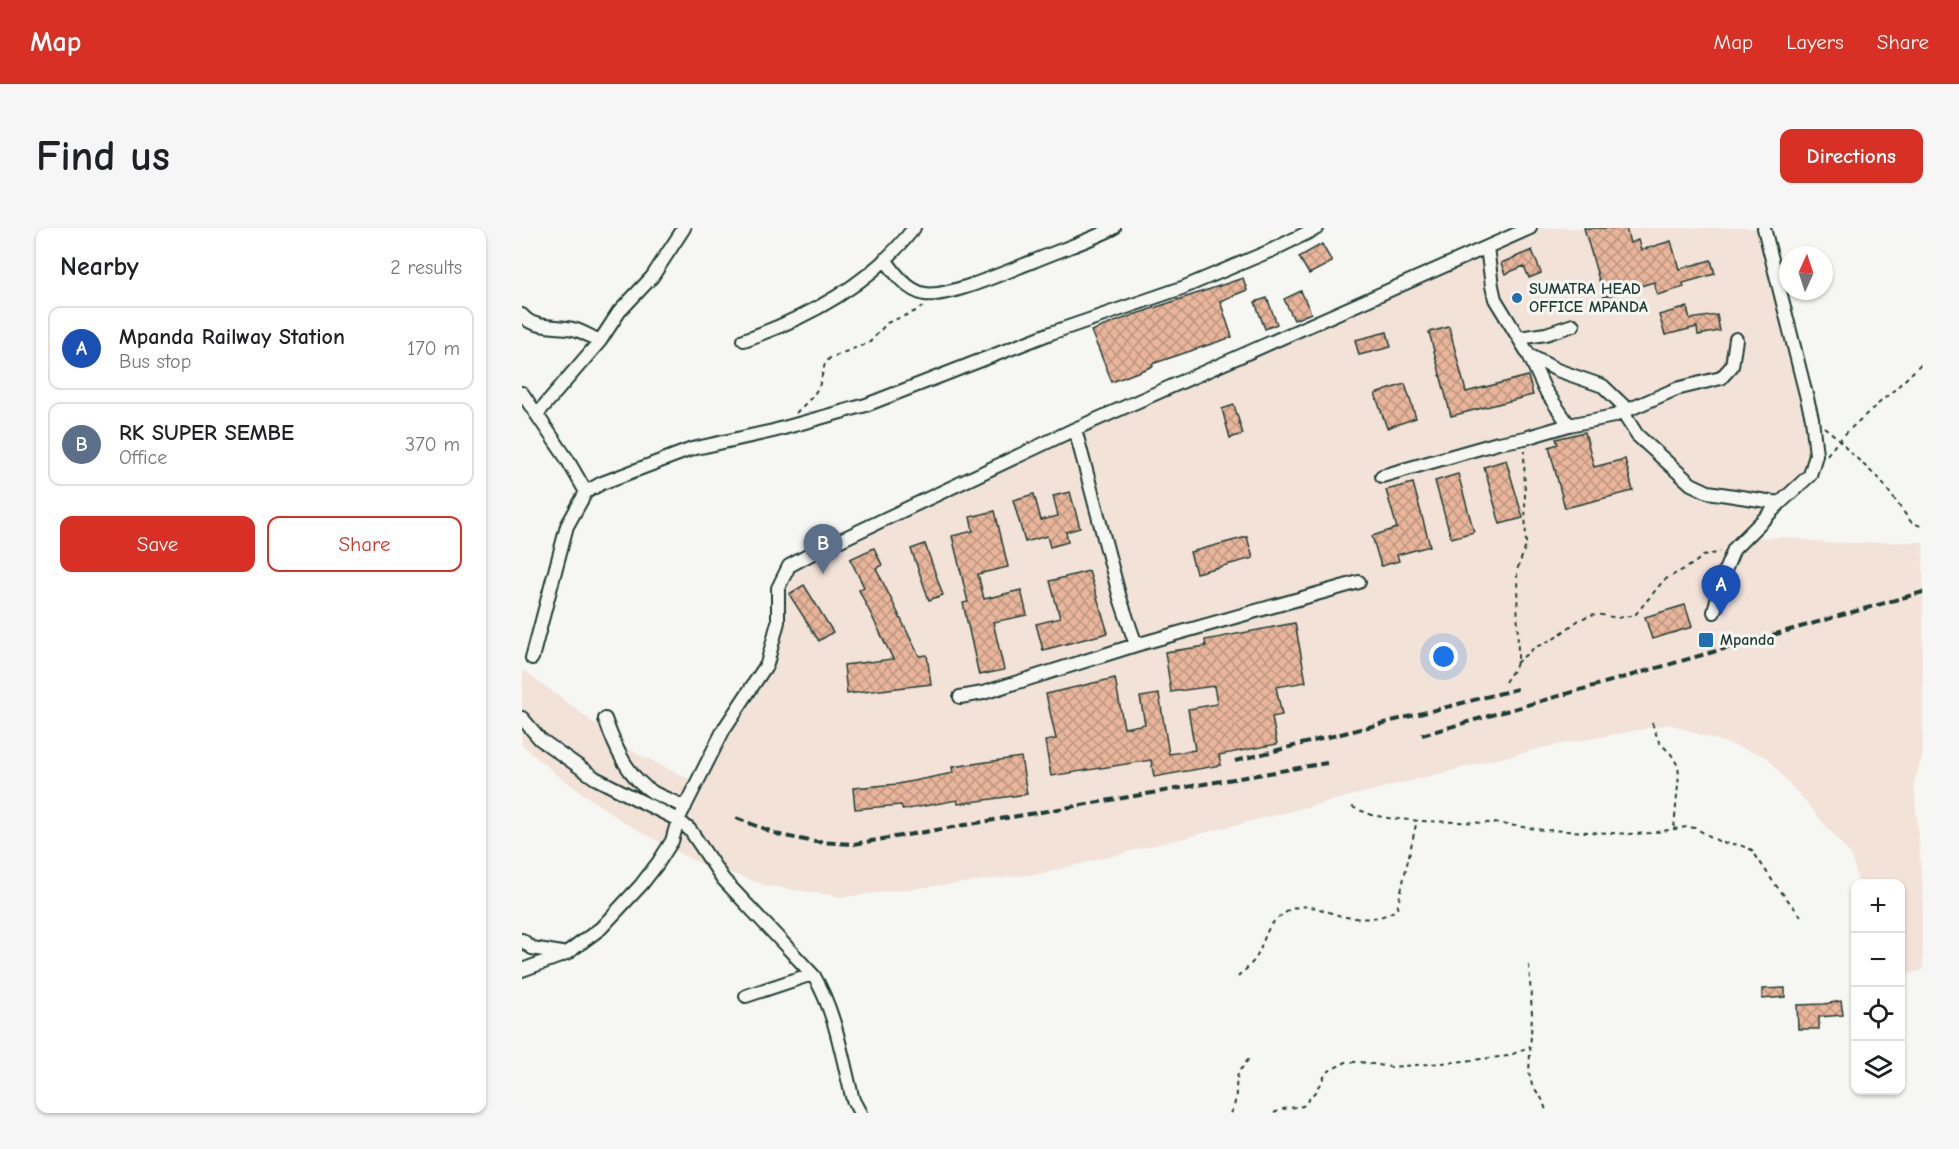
<!DOCTYPE html>
<meta charset="utf-8">
<style>
body{margin:0;font-family:"Comic Neue",sans-serif;background:#f6f6f6;color:#202124}
.controls{position:absolute;right:18px;bottom:18px;display:grid;overflow:hidden;border-radius:12px;box-shadow:0 2px 4px #0004}
.controls button{width:54px;height:54px;display:grid;place-items:center;padding:0;border:0;border-bottom:2px solid #e0e0e0;background:#fff;color:#202124;font:30px sans-serif}
.compass{position:absolute;left:1257px;top:18px;width:54px;height:54px;border-radius:50%;background:#fff;box-shadow:0 2px 4px #0004;rotate:3deg}
.you{position:absolute;left:922px;top:429px;width:21px;height:21px;margin:-15px;border:4px solid #fff;border-radius:50%;background:#1a73e8;box-shadow:0 0 0 9px #1a73e833}
.badge{display:grid;place-items:center;width:39px;height:39px;border-radius:50%;background:#d93025;color:#fff;font-size:20px;font-weight:700}
.pin{position:absolute;translate:-50% -50px;filter:drop-shadow(0 2px 3px #0008)}
.pin::after{content:'';position:absolute;top:32px;width:21px;height:18px;background:inherit;clip-path:polygon(0 0,100% 0,50% 100%)}
.list{margin:0;padding:0;list-style:none}
h2{display:flex;justify-content:space-between;align-items:center;height:78px;margin:0;padding:0 24px;font-size:26px}
h2 small{font-size:20px;font-weight:400;color:#757577}
.list li{display:grid;grid-template-columns:39px 1fr auto;gap:18px;align-items:center;box-sizing:border-box;height:84px;margin:0 12px 12px;padding:0 12px;border:2px solid #e0e0e0;border-radius:12px}
.list b{display:block;font-size:22px;white-space:nowrap}
.list p{margin:0;font-size:20px;white-space:nowrap;color:#757577}
.list em{font-size:20px;font-style:normal;color:#757577}
.actions{display:flex;gap:12px;padding:18px 24px}
.actions a{flex:1;padding:14px 0;border:2px solid #d93025;border-radius:12px;text-align:center;font-size:21px;color:#d93025}
.actions .main{background:#d93025;color:#fff}
.icon{flex:none;width:33px;height:33px;fill:none;stroke:currentColor;stroke-width:2;stroke-linecap:round;stroke-linejoin:round}
.map{position:relative;flex:none;width:1401px;height:885px;overflow:hidden;border-radius:12px}
header{display:flex;align-items:center;gap:36px;box-sizing:border-box;height:84px;padding:0 30px;background:#d93025;color:#fff}
header strong{font-size:28px}
nav{display:flex;gap:33px;margin-inline-start:auto;font-size:21px}
.intro{display:flex;align-items:center;justify-content:space-between;box-sizing:border-box;height:144px;padding:0 36px}
h1{margin:0;font-size:42px}
.button{padding:15px 27px;border-radius:12px;background:#d93025;color:#fff;font-size:21px;font-weight:700}
main{display:flex;gap:36px;padding:0 36px}
aside{flex:1;background:#fff;border-radius:12px;box-shadow:0 2px 4px #0004}
.map>svg:first-child{display:block}
.built{fill:#f2e2d8}
.building{fill:url(#building-cross-hatch);stroke:#1f3d34;stroke-width:1.5}
.lines{fill:none;stroke-linecap:round;stroke-linejoin:round}
.minor-casing{stroke:#1f3d34;stroke-width:16}
.path{stroke:#1f3d34;stroke-width:2;stroke-dasharray:4.5 4.5;stroke-linecap:butt}
.minor{stroke:#f6f6f2;stroke-width:12}
.rail{stroke:#1f3d34;stroke-width:4;stroke-dasharray:9 4.5;stroke-linecap:butt}
.poi-dot{fill:#1f6fb2;stroke:#f6f6f2;stroke-width:2}
.labels{text-anchor:middle;dominant-baseline:central;stroke-width:6;stroke-linejoin:round;paint-order:stroke}
.poi-label{font-size:16px;font-weight:bold;fill:#1f3d34;stroke:#f6f6f2;text-anchor:start}
</style>
<header>
<strong>Map</strong>
<nav><a>Map</a><a>Layers</a><a>Share</a></nav>
</header>
<div class="intro"><h1>Find us</h1><a class="button">Directions</a></div>
<main>
<aside>
<h2>Nearby<small>2 results</small></h2>
<ul class="list">
<li><span class="badge" style="background:#1a4fb4">A</span><div><b>Mpanda Railway Station</b><p>Bus stop</p></div><em>170 m</em></li>
<li><span class="badge" style="background:#5c6f8a">B</span><div><b>RK SUPER SEMBE</b><p>Office</p></div><em>370 m</em></li>
</ul>
<div class="actions"><a class="main">Save</a><a>Share</a></div>
</aside>
<div class="map">
<svg width="1401" height="885" viewBox="0 0 1401 885">
<defs>
<pattern id="building-cross-hatch" width="8" height="8" patternUnits="userSpaceOnUse" patternTransform="scale(1.5)"><rect width="8" height="8" fill="#e9b59b"/><path d="M0 0l8 8M0 8l8-8" fill="none" stroke="#bc947f"/></pattern>
</defs>
<rect width="100%" height="100%" fill="#f6f6f2"/>
<filter id="ink" filterUnits="userSpaceOnUse"><feTurbulence type="fractalNoise" baseFrequency=".0167" numOctaves="2"/><feDisplacementMap in="SourceGraphic" scale="12" xChannelSelector="R" yChannelSelector="G"/><feConvolveMatrix kernelMatrix="1 2 1 2 8 2 1 2 1" color-interpolation-filters="sRGB"/></filter>
<g filter="url(#ink)">
<path class="built" d="M1008,0H1242L1290,190L1288,247L1225,310L1262,309L1306,315L1401,314V525L1392,555L1401,667V742L1379,748L1378,656L1336,655L1330,628L1245,529L1148,496L1019,520L522,645L321,669L246,658L170,632L100,593L36,548L0,517V447L3,443L105,520L174,555L245,436L256,360L267,338L289,326Z"/>
<path class="building" d="M1062,0H1104L1108,15L1116,12L1119,22L1149,13L1157,41L1189,32L1193,46L1161,55L1162,59L1135,67L1132,54L1082,69Z
M800,16L810,34L787,46L777,29Z
M1010,22L1019,45L1007,50L1002,38L983,46L979,35Z
M721,50L725,62L698,73L710,109L630,136L631,138L590,154L569,103L611,87Z
M779,63L789,85L772,92L762,71Z
M745,70L755,96L743,101L733,74Z
M1165,79L1168,91L1195,87L1198,103L1176,107L1175,99L1143,107L1137,87Z
M927,99L944,164L1006,148L1011,167L929,188L907,104Z
M865,104L869,119L837,127L833,112Z
M883,156L894,190L865,200L853,166Z
M712,177L721,206L708,210L700,181Z
M1063,204L1072,239L1103,231L1111,263L1043,280L1027,219L1036,216L1034,211Z
M984,232L1001,290L978,296L962,239Z
M936,246L952,304L929,310L913,253Z
M891,255L908,318L875,327L877,333L859,338L850,308L875,300L864,262Z
M548,264L558,300L544,304L546,314L528,319L525,308L503,314L491,272L512,266L519,292L536,288L531,268Z
M473,283L486,339L456,346L462,371L499,362L505,387L471,394L482,442L457,447L441,375L446,374L430,308L451,303L448,289Z
M725,309L731,330L674,345L668,324Z
M403,316L421,367L407,372L389,321Z
M352,320L360,337L354,340L397,428L405,427L409,456L325,466L322,437L371,431L337,362L342,359L328,331Z
M567,343L586,405L521,422L514,396L538,390L528,353Z
M282,357L311,404L297,413L267,366Z
M1163,377L1170,399L1130,411L1123,389Z
M773,395L784,454L754,459L760,487L750,489L755,516L697,527L699,537L632,549L629,532L529,548L523,513L534,511L524,466L593,450L602,500L623,496L618,469L637,466L647,526L673,522L666,481L695,476L692,458L649,464L643,424L684,418L683,412Z
M499,529L505,566L436,576L435,572L381,582L379,577L333,581L331,560L376,556L431,545L430,539Z
M1263,760V769L1240,771V761Z
M1319,773L1321,787L1297,789V801H1276L1275,777L1302,776Z"/>
<g class="lines">
<defs>
<path id="minor" d="M965,19L970,58L973,71L1007,127L1023,162L1047,197
M363,31C372,44 385,63 403,66C426,70 488,42 512,33C538,22 566,13 592,0
M0,87C12,102 34,97 51,101C60,103 69,109 78,113
M997,110L1024,106L1051,97
M222,112C287,89 349,56 392,0
M1007,127L1035,142L1081,158L1106,182
M0,165L45,231L64,264
M1101,185L1115,207L1169,256L1186,264L1258,275
M15,186L78,113L97,84L130,49L162,0
M553,201L598,370L614,417
M860,248L976,215L1003,210L1047,197L1092,188L1154,161L1199,150L1210,138L1214,111
M1192,384L1202,345L1212,321L1258,275L1288,247L1294,227L1290,190L1242,0
M10,430L45,298L64,264L80,255L170,221L251,203L344,177L529,105L660,60L748,23L795,0
M438,469L461,465L614,417L837,354
M0,490L18,511L73,550L156,592L168,602L201,651L292,748C314,785 320,830 331,872L338,885
M83,491C93,519 105,549 132,565C142,570 153,574 163,579
M0,712L10,720L40,725
M0,742L44,726L79,700L119,657L136,635L150,613L156,592L202,501L245,436L256,394V360L267,338L289,326L553,201L1008,0
M224,768L290,746"/>
</defs>
<use href="#minor" class="minor-casing"/>
<path class="path" d="M274,185L290,169L297,159L303,135L308,130L348,114L365,95L394,83L403,77
M1302,199L1317,211L1328,224L1359,253L1389,294L1401,299
M1305,227C1333,190 1371,168 1401,133
M994,435L1012,420L1033,410L1057,392L1068,387L1075,386L1095,390L1113,387L1142,352L1171,336L1181,328L1198,324
M983,454L994,438L996,430L995,342L1004,318L1002,222
M1130,495L1137,514L1149,526L1156,538L1157,547L1152,600
M830,579L850,587L866,590L899,593L972,595L1022,602L1111,606L1128,605L1165,599L1173,600L1200,615L1218,617L1230,622L1252,655L1282,692
M1007,737L1010,786L1007,845L1010,857L1020,871L1025,885
M716,749C723,742 730,736 735,728C742,716 743,700 755,691C778,671 791,679 816,687C834,692 859,693 875,681L895,592
M708,885C717,874 712,859 716,846C719,840 724,835 728,829
M752,885L761,881L781,878L793,864L805,844L824,834H838L869,839L932,834L987,828L1008,818"/>
<use href="#minor" class="minor"/>
<path class="rail" d="M900,507L1401,364
M713,533L995,461
M214,590L258,607L293,614L332,616L805,535"/>
</g>
</g>
<g class="poi-dot">
<circle cx="995" cy="70" r="6"/>
<rect x="1176" y="404" width="16" height="16" rx="3"/>
</g>
<g class="labels">
<g class="poi-label">
<text x="1007" y="61">SUMATRA HEAD<tspan x="1007" dy="18">OFFICE MPANDA</tspan></text>
<text x="1198" y="412">Mpanda</text>
</g>
</g>
</svg>
<div class="controls">
<button>+</button>
<button>−</button>
<button><svg class="icon" aria-label="locate" viewBox="0 0 24 24"><circle cx="12" cy="12" r="6"/><path d="M12 2v4M12 18v4M2 12h4M18 12h4"/></svg></button>
<button><svg class="icon" aria-label="layers" viewBox="0 0 24 24"><path d="M12 4l9 5-9 5-9-5zM3 14l9 5 9-5"/></svg></button>
</div>
<svg class="compass" viewBox="-18 -18 36 36"><path d="M0-13l5 13h-10z" fill="#e53935"/><path d="M0 13l5-13h-10z" fill="#757577"/></svg>
<div class="you"></div>
<div class="pin badge" style="left:1199px;top:387px;background:#1a4fb4">A</div>
<div class="pin badge" style="left:301px;top:346px;background:#5c6f8a">B</div>
</div>
</main>
